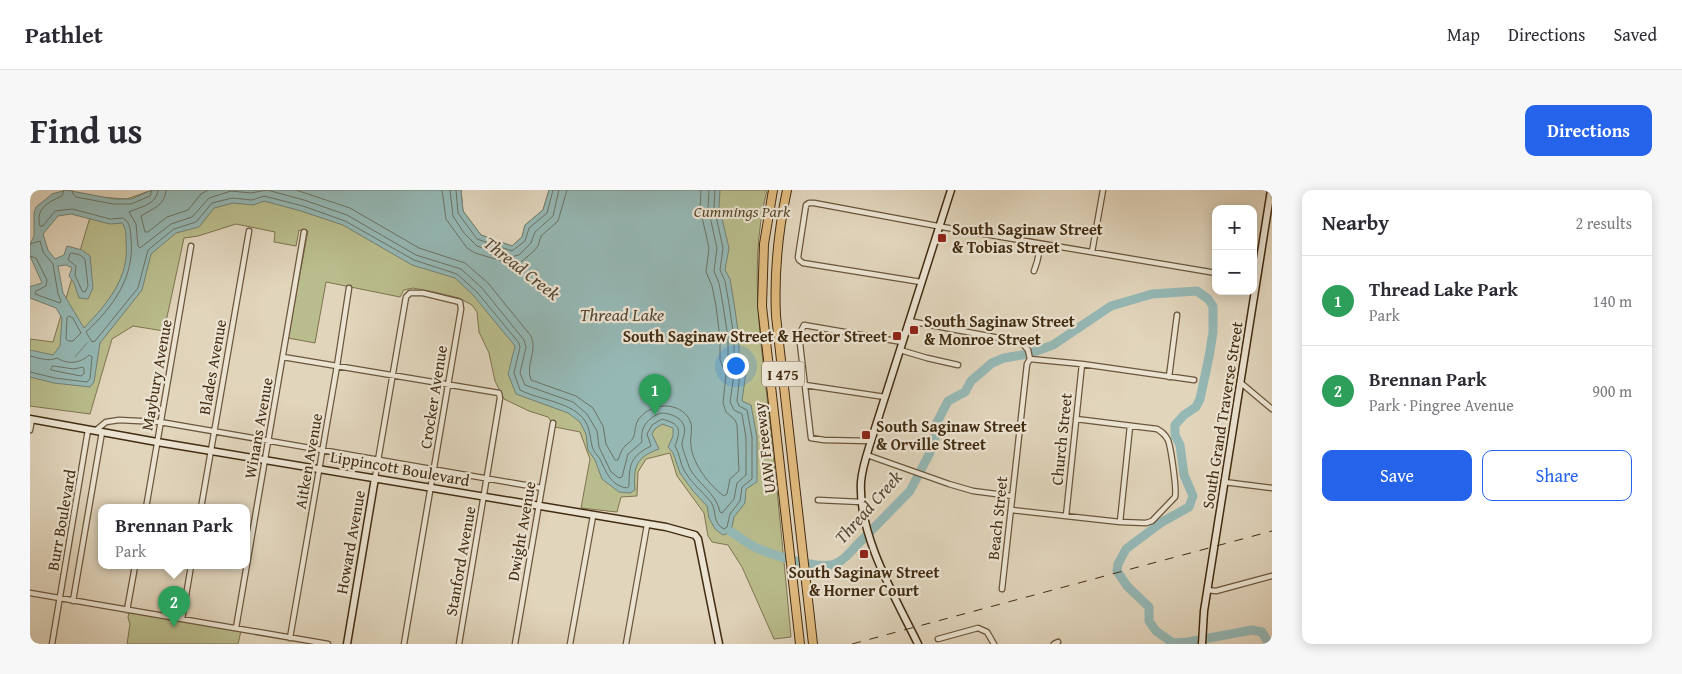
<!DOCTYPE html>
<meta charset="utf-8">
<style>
body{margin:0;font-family:"Gentium Book Plus",serif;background:#f7f7f7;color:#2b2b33}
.controls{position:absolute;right:15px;top:15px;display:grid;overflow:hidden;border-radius:10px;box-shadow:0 2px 12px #0003}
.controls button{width:45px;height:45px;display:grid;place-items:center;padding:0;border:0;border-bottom:1px solid #e1e1e2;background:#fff;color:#2b2b33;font:25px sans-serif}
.you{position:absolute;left:705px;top:175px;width:18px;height:18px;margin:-12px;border:4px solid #fff;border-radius:50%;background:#1a73e8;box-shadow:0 0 0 8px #1a73e833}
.badge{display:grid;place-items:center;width:32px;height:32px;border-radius:50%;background:#2563eb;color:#fff;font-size:16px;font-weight:700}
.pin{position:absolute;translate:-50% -41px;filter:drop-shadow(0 1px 2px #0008)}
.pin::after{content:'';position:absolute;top:26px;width:18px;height:15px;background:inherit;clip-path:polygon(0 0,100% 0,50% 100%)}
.popup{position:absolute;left:68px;top:314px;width:152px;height:65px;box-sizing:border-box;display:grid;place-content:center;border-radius:10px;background:#fff;filter:drop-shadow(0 1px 4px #0005);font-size:16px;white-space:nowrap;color:#7c7c81}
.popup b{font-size:19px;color:#2b2b33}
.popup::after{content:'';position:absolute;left:50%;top:100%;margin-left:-10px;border:10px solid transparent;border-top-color:#fff}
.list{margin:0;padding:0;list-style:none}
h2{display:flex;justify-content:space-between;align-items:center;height:65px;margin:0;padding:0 20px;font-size:21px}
h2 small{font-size:16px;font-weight:400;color:#7c7c81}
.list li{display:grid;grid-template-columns:32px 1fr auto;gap:15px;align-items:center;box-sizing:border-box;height:90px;padding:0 20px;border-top:1px solid #e1e1e2}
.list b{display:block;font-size:19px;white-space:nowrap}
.list p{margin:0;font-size:16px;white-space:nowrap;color:#7c7c81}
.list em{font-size:16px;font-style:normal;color:#7c7c81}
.actions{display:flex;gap:10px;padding:15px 20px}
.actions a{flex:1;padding:11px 0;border:1px solid #2563eb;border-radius:10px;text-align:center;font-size:18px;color:#2563eb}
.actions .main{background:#2563eb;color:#fff}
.map{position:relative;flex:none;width:1242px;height:454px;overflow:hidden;border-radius:10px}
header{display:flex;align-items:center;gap:30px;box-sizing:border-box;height:70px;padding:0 25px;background:#fff;border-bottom:1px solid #e1e1e2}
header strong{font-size:24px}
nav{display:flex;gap:28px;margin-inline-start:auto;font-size:18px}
.intro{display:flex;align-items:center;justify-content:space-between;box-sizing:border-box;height:120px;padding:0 30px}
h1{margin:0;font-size:35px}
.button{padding:12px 22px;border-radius:10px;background:#2563eb;color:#fff;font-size:18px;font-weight:700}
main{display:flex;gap:30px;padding:0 30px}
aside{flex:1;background:#fff;border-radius:10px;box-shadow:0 2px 12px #0003}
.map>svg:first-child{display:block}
.green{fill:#b9bc8c;stroke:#7e744f}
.water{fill:#95b8b5;stroke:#748074;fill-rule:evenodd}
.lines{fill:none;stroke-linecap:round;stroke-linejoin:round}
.shore{stroke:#6c7264;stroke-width:1}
.stream{stroke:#748074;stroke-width:1}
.river{stroke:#95b8b5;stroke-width:9}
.street-casing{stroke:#6a563c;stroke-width:7}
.secondary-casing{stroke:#422c12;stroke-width:9}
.highway-casing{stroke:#422c12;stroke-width:10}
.street{stroke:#ece4d3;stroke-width:4.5}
.secondary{stroke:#ece4d3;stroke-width:6}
.highway{stroke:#e0ba7e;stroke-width:8}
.rail{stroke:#422c12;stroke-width:1;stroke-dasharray:9 9;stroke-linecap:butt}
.poi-dot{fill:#8f2418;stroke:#ece4d3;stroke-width:2}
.labels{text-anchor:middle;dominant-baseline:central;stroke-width:4.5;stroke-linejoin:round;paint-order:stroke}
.shield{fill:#ece4d3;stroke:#75634c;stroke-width:1}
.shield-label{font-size:15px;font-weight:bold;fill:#422c12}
.park-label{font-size:16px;font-style:italic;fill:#5a492a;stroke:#ece4d3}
.poi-label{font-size:16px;font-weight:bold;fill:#422c12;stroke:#ece4d3;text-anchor:start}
.street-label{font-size:16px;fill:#422c12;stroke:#ece4d3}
.water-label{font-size:18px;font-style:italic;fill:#534833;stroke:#ece4d3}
</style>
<header>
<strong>Pathlet</strong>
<nav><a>Map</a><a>Directions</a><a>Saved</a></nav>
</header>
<div class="intro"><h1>Find us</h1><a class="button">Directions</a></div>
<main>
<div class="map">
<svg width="1242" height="454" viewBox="0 0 1242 454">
<rect width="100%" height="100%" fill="#e1d5bc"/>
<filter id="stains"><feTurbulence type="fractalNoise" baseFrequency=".004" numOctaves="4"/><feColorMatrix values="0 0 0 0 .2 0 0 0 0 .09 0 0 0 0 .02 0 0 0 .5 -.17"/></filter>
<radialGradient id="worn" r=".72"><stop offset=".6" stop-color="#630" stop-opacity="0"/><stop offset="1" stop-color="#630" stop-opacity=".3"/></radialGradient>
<path class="green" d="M122,0H431L433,21L451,45L482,56L492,47L495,35L513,20L519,0H737C716,83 734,168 742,252C749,317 755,382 761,447L744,449L712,377L698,355L682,352L678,346L674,323L647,286L640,263L616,269L608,282L607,306L591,307L587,322L551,318L560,269L550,242L525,237L518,227L499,221L474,209L465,191L459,163L449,142L447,122L442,115L429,108L404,102L383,98L374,100L370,107L296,92L285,153L258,148L278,41L269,40L266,56L244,52L245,42L206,34L168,46L154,48L134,141L103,136L82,149L60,224L0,216V149L23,152L66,7L97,9Z
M99,422L211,441L208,454H97L100,434L98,428Z"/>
<path class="water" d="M36,0L84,9H102L122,0H431L433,21L451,45L482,56L492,47L495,35L513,20L519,0H690L689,16L699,58L695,80L700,89L704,113L709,148V166L716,182L712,211L721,215L727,247V292L716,299L715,313L704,327L701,342L693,345L685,339L679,328L677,316L663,301L650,283L643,263L638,257L643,246V238L632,234L625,239L622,244L629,259C606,267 603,277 605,300L600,303L589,302L572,289L565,270L558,260L556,244L550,232L538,223L486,204L478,184L485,156L443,105L425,88L382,75L313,35L271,21L234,11L223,15L203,13L184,18L169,37L146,43L121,64L112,100L70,153L64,192L60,197L24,193L0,187V160L23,165L30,156L32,128L26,118L0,108V96H2L12,93L0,66V54L4,46V23L6,17L22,4ZM41,24L80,34L92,33C96,38 96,45 96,52C100,87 77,114 54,138L33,103L28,76L36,75L42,78L39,86L44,93L49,108L58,109L63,98L60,66L52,60L37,56L34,65L25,69L18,60L13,44L28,26Z"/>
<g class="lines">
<path class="shore" d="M34,0L32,6C18,12 5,19 10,36H13L25,21L42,19L80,29L93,28C101,33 100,40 101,48C105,87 83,117 56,142L62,152L65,151L108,98L118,60L144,39L166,32L182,13L202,8L222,10L234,6L273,16L315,31L384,70L427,84L447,102L489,153L490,157L484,183L490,200C509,210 543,212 555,231C560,239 560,247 562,256C563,261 567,265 570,269C576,282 581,296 597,298L599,296C599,274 601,266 621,256L617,244L622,235L632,229C651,234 651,240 645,256C650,264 650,274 655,282C662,294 673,302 681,312C687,321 682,333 694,339L697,337L700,324L710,311L712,297L722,289V247L717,220L709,216L707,211L710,183L704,167V148L699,114L695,91L690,80L693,58L684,17L685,0
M42,0L43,4L46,7L83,14H101L120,6L122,0
M128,0C127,15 109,17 99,22L106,34L108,56L110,58L141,34L162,27L179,8L201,1L221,3L237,0L274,10L317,25L386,65L431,79L452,98L494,150L496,157L490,183L495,195L543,212L557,224L567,241L569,257L581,282L589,288L592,287L598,264L612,252C610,238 617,228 631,223C638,223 648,226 652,232C658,241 652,247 652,255C652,258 658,273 659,277C667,294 686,302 690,322L692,323L704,309L707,293L716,285V248L712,224L704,220L700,212L704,184L698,168V148L693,115L689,93L684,81L687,58L678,18L679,0
M136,0C135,16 123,18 111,26L115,42H118L137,27L158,20L171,4L178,0
M266,0L320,18L389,58L435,73L458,93L501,146C508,161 495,175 501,190L546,206L563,218L573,236L576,254L585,270H588C590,265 591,260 595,256C597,254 602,251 603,248C606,242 604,238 608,230C619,214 645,210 658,227C665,237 659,246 661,256C663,275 680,296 694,306L697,304L700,289L709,281L707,235L705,230L696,222L693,213L696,185L690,170V149L686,116L682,96L676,82L679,58L670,18L671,0
M412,0L416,29L437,58L445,63L482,74L491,72L504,61L508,56L511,46L528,31L537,0
M420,0L423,26L434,43L447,56L480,67L489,65L501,53L505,42L523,26L529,0
M426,0L428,23L447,49L482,61L495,51L499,38L517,23L523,0
M0,54L10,51L13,62L23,74L28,104L31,111L30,113L5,104L6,101L16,96L17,90L6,68L0,66
M42,63L50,65L55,69L58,96L55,102L52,101L45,85L46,76L38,70L40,64Z
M39,126L43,128L51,143L43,151H38L36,149L37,128Z
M0,166C9,168 18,172 27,168C38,175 51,173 59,165L62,167L60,189L57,192L25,188L0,182
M23,176L44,179L53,177L54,179V184L51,186L21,180Z"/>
<path class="stream" d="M45,167L57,153"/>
<path class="river" d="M701,342C708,346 714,351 721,355C737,364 783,378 801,375C810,374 819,364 825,357L880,301L905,253V236L918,211L935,202L941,191L962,173L974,168L998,164L1023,155L1081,116L1122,104L1167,101L1178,109L1183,116V142L1179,167L1170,209L1166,217L1154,225L1145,235V245L1150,255L1154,285L1163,306L1159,317L1132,332L1096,359L1088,374L1087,381L1097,396L1119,417V431L1126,441L1143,453L1158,452L1222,440L1232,442L1239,454"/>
<defs>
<path id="street" d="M1062,62L1073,0
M1004,81L1007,72L1011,54
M891,92L773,73L769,70L768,67L776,15L779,13H784L918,38L1186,83
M879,131L991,152L998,160L1000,169L997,174L972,399
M870,160L897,168L928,175
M253,167L469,203L470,208L429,454
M1000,169L1052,174L1164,190
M1139,187L1147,125
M1211,193L1242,219
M775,195L855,207
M0,240L2,229
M65,241L76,232L89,230L130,232L512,298
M841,251L794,250L781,248L769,145L774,135L872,152
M837,265L919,294L943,301L982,306
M345,288L376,107L380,103H393L430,112L431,119L374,454
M1194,292L1242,298
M788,310L831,312
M116,318L161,56
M171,318L219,41
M981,320L1090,332L1116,333L1122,331L1145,307C1147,300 1141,258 1138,250C1135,244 1132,242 1127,239L1046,229
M1036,326L1052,174
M1090,332L1100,236
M1177,400L1186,401L1242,386
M0,403L298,454
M43,411L72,242
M97,420L105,376
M152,429L161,376
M206,438L274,42
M260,448L307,176L319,98
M908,449L948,438L957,442L964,454
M22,454L58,240
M485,454L523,233
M540,454L563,326
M596,454L617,335
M1024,454L1028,452"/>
<path id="secondary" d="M0,229L127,252L636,337L665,345L668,349L689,454
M317,454L345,288
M888,454C865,407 828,345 831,292C832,278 837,264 841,251L921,0
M1172,454L1174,421L1241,0"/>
<path id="highway" d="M743,0L734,54L732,116L770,454
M757,0C748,42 744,83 746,126L783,454"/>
</defs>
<use href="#street" class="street-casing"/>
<use href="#secondary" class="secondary-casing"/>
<use href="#highway" class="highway-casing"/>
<use href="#street" class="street"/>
<use href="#secondary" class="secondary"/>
<use href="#highway" class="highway"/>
<path class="rail" d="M822,454L1242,341"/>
</g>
<g class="poi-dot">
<rect x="907" y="43" width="10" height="10" rx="2.5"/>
<rect x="879" y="135" width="10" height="10" rx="2.5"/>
<rect x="862" y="141" width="10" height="10" rx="2.5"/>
<rect x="831" y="240" width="10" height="10" rx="2.5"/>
<rect x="829" y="359" width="10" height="10" rx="2.5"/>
</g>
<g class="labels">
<rect class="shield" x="732" y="171.5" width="42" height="25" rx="4"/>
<g class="shield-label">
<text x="753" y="184">I 475</text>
</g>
<g class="park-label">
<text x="712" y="21">Cummings Park</text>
</g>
<g class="poi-label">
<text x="922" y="39">South Saginaw Street<tspan x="922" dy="18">&amp; Tobias Street</tspan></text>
<text x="894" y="131">South Saginaw Street<tspan x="894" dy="18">&amp; Monroe Street</tspan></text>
<text x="857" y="146" text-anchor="end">South Saginaw Street &amp; Hector Street</text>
<text x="846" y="236">South Saginaw Street<tspan x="846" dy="18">&amp; Orville Street</tspan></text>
<text x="834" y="382" text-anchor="middle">South Saginaw Street<tspan x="834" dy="18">&amp; Horner Court</tspan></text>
</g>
<g class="street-label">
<text transform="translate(182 177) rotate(-80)">Blades Avenue</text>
<text transform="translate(126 185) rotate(-80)">Maybury Avenue</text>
<text transform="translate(403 207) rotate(-81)">Crocker Avenue</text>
<text transform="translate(1192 225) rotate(-81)">South Grand Traverse Street</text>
<text transform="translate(228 238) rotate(-80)">Winans Avenue</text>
<text transform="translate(1031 249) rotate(-84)">Church Street</text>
<text transform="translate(734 258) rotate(-97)">UAW Freeway</text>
<text transform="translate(278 271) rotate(-80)">Aitken Avenue</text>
<text transform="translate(370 278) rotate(10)">Lippincott Boulevard</text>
<text transform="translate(967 328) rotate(-84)">Beach Street</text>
<text transform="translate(31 330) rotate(-80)">Burr Boulevard</text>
<text transform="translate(491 341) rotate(-80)">Dwight Avenue</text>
<text transform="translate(320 352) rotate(-80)">Howard Avenue</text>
<text transform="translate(430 371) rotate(-80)">Stanford Avenue</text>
</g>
<g class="water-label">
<text transform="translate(492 78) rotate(38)">Thread Creek</text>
<text x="592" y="124">Thread Lake</text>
<text transform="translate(838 317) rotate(-48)">Thread Creek</text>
</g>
</g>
<rect width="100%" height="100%" filter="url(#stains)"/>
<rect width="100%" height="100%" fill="url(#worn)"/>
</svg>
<div class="controls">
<button>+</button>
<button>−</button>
</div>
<div class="you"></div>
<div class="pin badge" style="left:625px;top:225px;background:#2e9e5b">1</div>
<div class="pin badge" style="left:144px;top:437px;background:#2e9e5b">2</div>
<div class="popup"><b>Brennan Park</b>Park</div>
</div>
<aside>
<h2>Nearby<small>2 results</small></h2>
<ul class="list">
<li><span class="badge" style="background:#2e9e5b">1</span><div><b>Thread Lake Park</b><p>Park</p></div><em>140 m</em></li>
<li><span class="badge" style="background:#2e9e5b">2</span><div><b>Brennan Park</b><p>Park · Pingree Avenue</p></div><em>900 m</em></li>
</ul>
<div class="actions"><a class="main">Save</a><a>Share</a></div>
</aside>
</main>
